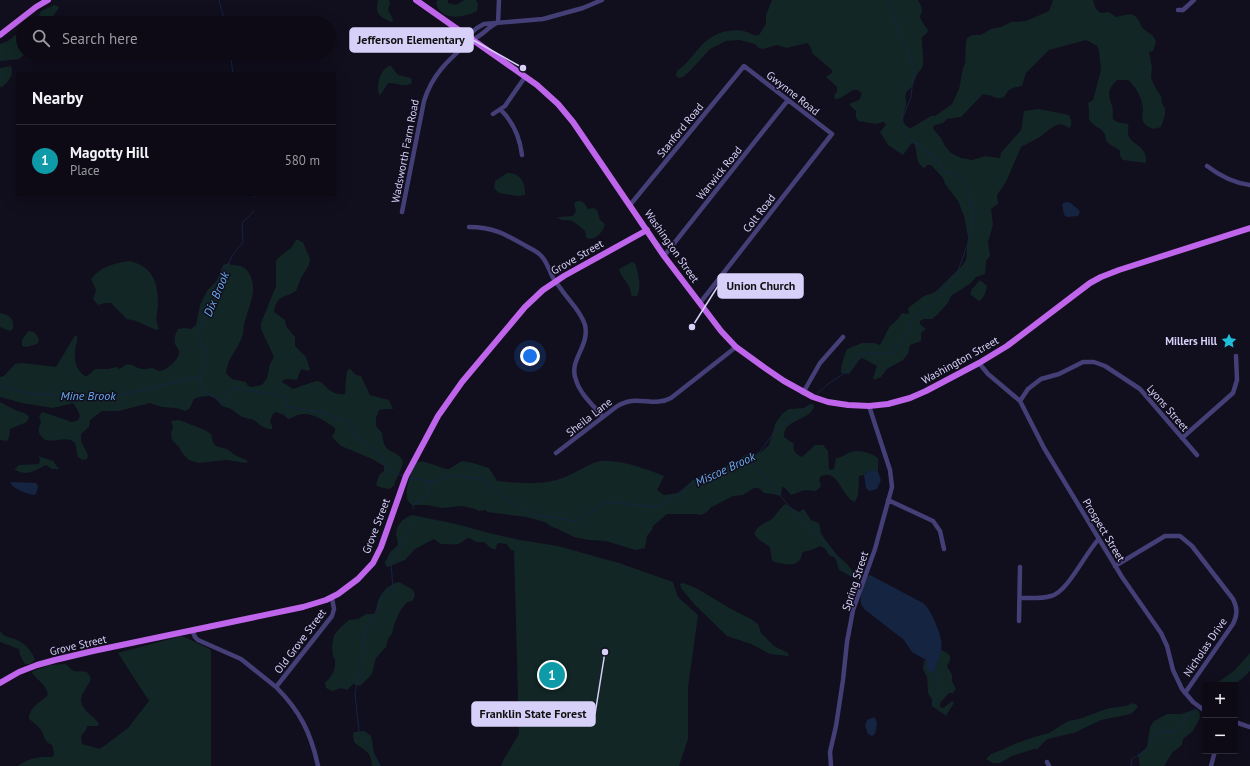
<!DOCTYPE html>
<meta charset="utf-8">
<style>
body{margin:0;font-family:"PT Sans",sans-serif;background:#16131f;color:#f1f3f6}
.controls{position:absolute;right:12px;bottom:12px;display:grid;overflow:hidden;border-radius:0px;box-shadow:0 4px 16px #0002}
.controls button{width:36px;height:36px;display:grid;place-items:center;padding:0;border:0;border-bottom:1px solid #2d2b35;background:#0d0a16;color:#f1f3f6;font:20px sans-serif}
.you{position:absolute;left:530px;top:356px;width:14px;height:14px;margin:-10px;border:3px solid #fff;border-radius:50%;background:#1a73e8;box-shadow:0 0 0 6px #1a73e833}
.badge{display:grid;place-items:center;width:26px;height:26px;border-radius:50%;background:#2563eb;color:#fff;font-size:13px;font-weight:700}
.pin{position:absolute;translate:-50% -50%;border:2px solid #fff;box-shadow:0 1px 4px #0006}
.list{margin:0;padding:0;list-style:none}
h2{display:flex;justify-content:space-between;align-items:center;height:52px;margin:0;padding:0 16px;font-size:17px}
h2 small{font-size:13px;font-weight:400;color:#9a9aa1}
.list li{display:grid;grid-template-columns:26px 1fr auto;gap:12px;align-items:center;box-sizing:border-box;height:72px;padding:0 16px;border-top:1px solid #2d2b35}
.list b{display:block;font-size:15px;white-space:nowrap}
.list p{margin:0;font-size:13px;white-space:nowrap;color:#9a9aa1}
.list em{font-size:13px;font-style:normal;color:#9a9aa1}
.icon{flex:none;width:22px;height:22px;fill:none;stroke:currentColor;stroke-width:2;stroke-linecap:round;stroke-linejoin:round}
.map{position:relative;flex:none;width:1250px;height:766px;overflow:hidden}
.search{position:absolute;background:#0d0a16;box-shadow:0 4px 16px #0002;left:16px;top:16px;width:320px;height:44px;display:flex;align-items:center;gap:10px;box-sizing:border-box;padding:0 14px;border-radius:22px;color:#9a9aa1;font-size:15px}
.panel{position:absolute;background:#0d0a16;box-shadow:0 4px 16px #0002;left:16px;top:72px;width:320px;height:124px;border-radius:0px}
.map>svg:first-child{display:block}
.green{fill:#122626}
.water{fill:#152441}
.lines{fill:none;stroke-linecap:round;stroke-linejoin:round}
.stream{stroke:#152441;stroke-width:1}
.minor{stroke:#443f76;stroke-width:4.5}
.major{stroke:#bf65eb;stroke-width:6}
.labels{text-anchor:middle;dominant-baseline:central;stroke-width:3;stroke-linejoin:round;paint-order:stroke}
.street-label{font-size:11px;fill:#d7d0f9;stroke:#110e1d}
.poi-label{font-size:11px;font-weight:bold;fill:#d7d0f9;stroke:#110e1d;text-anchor:end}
.water-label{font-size:12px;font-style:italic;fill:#6baaec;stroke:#110e1d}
.leader{fill:none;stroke:#d7d0f9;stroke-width:1.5}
.callout-dot{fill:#d7d0f9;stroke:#110e1d;stroke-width:1.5}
.callout{fill:#d7d0f9;stroke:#d7d0f9;stroke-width:1.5}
.callout-label{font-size:12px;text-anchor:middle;font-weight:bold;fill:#111}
</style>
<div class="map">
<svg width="1250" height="766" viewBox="0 0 1250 766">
<rect width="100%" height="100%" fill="#110e1d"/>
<path class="green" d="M378,0H389L390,3L388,10L393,19L392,22C386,20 376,16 377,7C377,4 378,2 378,0Z
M438,0H448V3C459,7 457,3 465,0C468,0 473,0 476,0L478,4L477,11C463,18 440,22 436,2Z
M772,0H918C921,5 924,11 920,16L921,20L928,30L927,33L922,37C921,45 925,62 922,68C921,70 918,72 917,75C915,79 914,83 912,86C911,89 907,90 906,93C904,97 907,101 906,105C904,113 899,125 911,128L931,116H935L952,104L959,89L963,68L965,64L966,42L967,38L972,35H981L991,29L1001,27L1011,22L1026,21L1040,15L1049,11L1053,0H1093L1096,9L1101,13L1109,12L1116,17C1124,15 1135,11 1139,21C1141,24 1141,27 1144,29C1149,34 1154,34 1156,42L1153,51L1149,52L1152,68L1151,78L1155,87L1161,96L1162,103L1165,109V115L1161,127L1154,129C1151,128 1146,126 1144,123C1141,119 1143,114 1143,110C1143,99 1136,87 1128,80H1117C1107,91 1108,93 1112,106C1114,110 1112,115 1113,119L1117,122L1128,124C1129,127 1128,131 1128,134C1130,145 1148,145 1146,163L1123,160L1120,156V151C1117,147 1110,146 1107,142C1105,139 1106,135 1104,133C1100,127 1092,126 1089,119C1088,116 1090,110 1088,103L1093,100L1101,70L1099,51L1097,46L1086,40L1049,50L1026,73L1022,86C1018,87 1013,87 1009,90C1006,92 1006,98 1001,98C994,99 989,93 982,95L961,117L947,119L943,123L935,125L933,127L934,130L941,138L945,146L951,153L961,158L972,160L985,156L1000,158L1001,153L1021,130L1024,111L1039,109L1069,115L1071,120V126L1069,128L1064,125L1059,124L1051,128L1040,137L1021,147L1006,182L997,195L998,204L991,209L993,225L988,242L990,256L986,261L985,274L976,277L971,283L951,296L947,304L936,316L932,319H924L920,321V324L926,329L921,333V341L910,345L908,354L903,360L887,369L881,377L874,380L873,378L877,366L862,358L860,359L849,374L841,373C840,368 845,354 847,349L862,343H874L880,345L890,326L898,319L902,313L909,314L908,308L924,296L935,292L962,266L966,260L968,237L964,216L958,201L945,184L943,178L931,165H927L924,168C915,163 918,152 914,144L912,143L903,155L888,145L880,132L886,125L885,123L883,122L876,124L858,121L856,117V111L849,104L859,100L862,94C853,82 847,99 835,99L834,95L837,92V87L826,77L832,73V70L813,54L810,46L807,43L787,48L777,45L763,49L759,48L755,44L739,40L726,41L710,49L689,72L683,77L679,78L676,76L677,71C697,57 700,36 728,31C734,30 742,30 747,32C752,34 754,36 759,35L766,24V15Z
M54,5L58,6L59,8L50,20L48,21L38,18L41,11Z
M23,29V53H26L19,59L0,61V44L8,41Z
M11,66C14,75 9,81 2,87H0V68Z
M388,66H391L398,75L411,78L412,82L411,84C401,87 398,83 388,83L380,96C375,87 380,71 388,66Z
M507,173C520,172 526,183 525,195L518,196L499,193L494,188L495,181Z
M577,201C583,200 585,204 588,209L593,208L597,210L600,220L605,224C602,233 598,238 589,239L586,237C586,229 583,230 578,225C576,224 574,222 572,221C567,219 562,222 557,217L573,216L576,211L574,204Z
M296,240H299L301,242H303L310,259L309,265L301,278L296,291C284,299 277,294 274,312L285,320L286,326L295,337V346L306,357L310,369L308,371L301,369L297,380L289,379L283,380L282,382L293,389C297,388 314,381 317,381C326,382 328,396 345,394C346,386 345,378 348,369H350L356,375L361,376L370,395L389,400L393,409H385L379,410L376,418V426L382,433C384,457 394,446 403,461C402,471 396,477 394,486L389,489L379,487L376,485L379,475L384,471V466L372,459L341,446L333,438L332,436L335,432V428C326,422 314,413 303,414C297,414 293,418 288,419L284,415L276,412L273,414L270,421L272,426V429H268L261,426L254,420L242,417L231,409L222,406L215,398L209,396L199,397L194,399L190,408L186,411L176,408L161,407L150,403L119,411H102L90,420L89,427L81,434V441L88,455L87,459L82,460L78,457C76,453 77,444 74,442C64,434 48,447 41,436C37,431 39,427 41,422L39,416L42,412C52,415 62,418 71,422C86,421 78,410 73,403L53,408L22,403L0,397V377L4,376L15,364L23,363L56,367L74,337L77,335C78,341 76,344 75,350C74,360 76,370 85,376H87L95,369H108L116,367L120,369C131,359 132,368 143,369C146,370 149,368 152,368C154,368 156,370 158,371C165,372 180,359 179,352C179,348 176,347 175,344C174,339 175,333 178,329L186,328L191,329L196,325L200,305L207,291L217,280L223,265L229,263L231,265C239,265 245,266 249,273C259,291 248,307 244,325C243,329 244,333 242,337C237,351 228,357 226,373L232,379L246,382L248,386L252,387L262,385L267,378L270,364L274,357L261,329V323L276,286V261L278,258L291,248Z
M130,261C153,267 158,282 158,304C158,315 154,317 159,329L156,330L136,321L127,319L111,303H105L98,305L93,299L96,290L91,279C101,266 115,263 130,261Z
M632,262L635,263C638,272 642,288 637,296H632C630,293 631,290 629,287C626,280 621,277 619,269Z
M980,280L987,286C986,292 984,297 980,301L976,299L970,294L972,289Z
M0,313C10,315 14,318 13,329L10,331L0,327Z
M28,331C34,331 38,334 39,341L37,344L27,347L22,346V340Z
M0,402C5,405 10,407 15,410C21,412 25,412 29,417L27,422L10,429L9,437L7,441L0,440Z
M812,404L814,405C813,421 783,418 784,437L794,444C792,450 796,455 802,457L815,445H823L828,451L829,469L831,470L834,469L836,458C841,458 845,454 851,452C859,449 871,453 878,458V472C873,470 867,470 864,475L859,476L858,495L855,502C841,497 838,466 820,477L819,480L821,486L816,491L805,490L791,495L785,488L782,487L781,496L773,494L764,493L759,488H754L743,495L733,496L710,508L708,511L702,515L696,514H667L653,526L652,530L647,536L645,548L635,550L606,541L589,540L574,537L558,529L550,526L545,522L526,517L487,512L486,510L479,511L475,509L462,506L442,508L427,505H412C410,503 407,501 407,497C405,491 412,465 418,462C424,459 441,469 449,469L462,461L473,463L489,468L497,481C520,483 543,486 565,477C575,473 592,462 601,461C620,459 647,469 664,476L657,490L664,495L678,493L683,489L693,480L700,476L729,465L749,453L756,454L761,452L769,445L776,422L782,414L789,409L804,408Z
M179,420L205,430L211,434L213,442L216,446L227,449L235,455L246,460L248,462L246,463L227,460L198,463L189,460L183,454L179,447L172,440L171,434L173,427L171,421Z
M38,456L53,461L59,469H52L46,465C35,470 28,477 15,470V469L19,465L39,464L40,459Z
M785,504L799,512L804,509L811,520L819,523L821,533L824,538L837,555L847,564L859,579L854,578L839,570L835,557L830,556L825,549L821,546L811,550L803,552C802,554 801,556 801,558C796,568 781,564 772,561L770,547L758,539L754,534C758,523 767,524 774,517C778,512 780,508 785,504Z
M412,515L456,524L489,533L520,540L558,546L619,563L673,582L678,597L698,615L688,688V739L679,766H501L504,759L519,734L514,551L510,549L507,544L499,543L497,544L496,549C491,550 488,545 484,542H476L469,538C464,539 462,543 458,544C455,545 445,544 441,544L434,539L415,549L405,560L388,567L386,566L385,562L387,559L390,552L398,545C398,541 397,538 396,535C396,525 403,518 412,515Z
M399,582L412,589L415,594L414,598L412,601L407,602L400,611L394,625L392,634L388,639L386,647L376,658L372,674L360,686L353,684L347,690L341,688L332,691L326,688L325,683C332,676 336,670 335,659L333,657L332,646L334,635L340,628L349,620L358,619L366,614H375C377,611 376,609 377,605C379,594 388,584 399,582Z
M683,583L696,588L733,610L751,619L758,624L761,633L774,646L788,653L789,656L770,654L751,644L727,636L695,605L681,588L680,584Z
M0,631C4,638 12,637 19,641C26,644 33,653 35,660L30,664H25L20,655L19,649L0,642Z
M181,636L187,638L211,650V766H18C30,757 38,757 53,757L54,752L52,745C44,742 45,737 41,730C38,726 33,722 29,719C29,707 41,702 48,695C46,684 38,681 32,673L33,671L50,665L65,664C68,665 69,668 72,670C78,674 87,667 90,677C93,683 77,694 82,705C86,713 95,717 99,724L98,726H87L86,730L81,736L82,744L100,749L128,728L149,701L118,653Z
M941,650C952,654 952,658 947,666L952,675V681L956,689L953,693H949L940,703V707L943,708L952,701L954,703L946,716L932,706V700L928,693L927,677L923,669L924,659L933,672Z
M1250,653V671C1237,685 1233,685 1214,685L1234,671Z
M1133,703L1137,705L1138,707L1131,714L1101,720L1074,733L1051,738L1046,740L1038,749H1034L1012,756L1000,763H993L986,759L991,754L1004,749L1012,745L1034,737L1049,733L1068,721L1079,719L1109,708L1126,706Z
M1196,709L1199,711L1200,718L1193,731L1183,739L1182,745L1172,753L1164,766H1140L1138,755L1147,747L1150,727L1154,721L1167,714H1181Z
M365,731L371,736C375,751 371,752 381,766H372C371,749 363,751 354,742L353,735L354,732Z"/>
<path class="water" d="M1066,202L1071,203C1074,207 1078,208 1080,212L1078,216L1067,217L1064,215L1062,204Z
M875,470L878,472L881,480L877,489L869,491L866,488L864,475L868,471Z
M12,482L36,483L38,486L37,491L35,495C27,494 15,490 10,483Z
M870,575L923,603C929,608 932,615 935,622C945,645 943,650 933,672L931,673L927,669L926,660L912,652L904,640L864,609C864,608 861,605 861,604C859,596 865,583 867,576Z
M874,717C879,722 876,729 875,734L872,736L868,734L865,726L867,720Z"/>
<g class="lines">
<path class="stream" d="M219,0L225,23
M889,0L892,12L914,69L911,97L899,127L908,138L938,159L943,172L956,174L969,191L973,214L971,234L957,274L931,304L915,318
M230,53L233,73
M253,195L254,197
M200,377L203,392L224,402L234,388L282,396L287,407L325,413L348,422L359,439L376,451L390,471L403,476
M200,377L206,364L203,359L207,351L200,346L201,339L198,334L232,256L243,242L242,223L254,211
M0,386L30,394L114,396L199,377
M817,394L828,384L845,373L861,354L893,353L911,328L912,321
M750,460L789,506L824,541L845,570L859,581
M408,478L436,482L448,475L483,479L516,506L535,515L576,521L606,502L659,507L702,476L738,465L759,453L775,431L783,424L802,411L810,404
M413,509L414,504L429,495V481
M1228,685L1250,666
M1201,705L1205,702
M932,707L939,691L935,666
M380,766L378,761L359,731L355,694L362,656L364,631L373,617L385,592L393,590L391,562L405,538L412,520
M1131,766L1132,759L1146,750L1156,732L1176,731L1194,709"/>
<path class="minor" d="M1178,10H1183L1194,0
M498,23L499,0
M472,39L471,33L477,28L484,24L543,19L583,8L602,0
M472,39C480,38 487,28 495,24
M501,110C513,122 520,138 522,155
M493,114L505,106L525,77
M1207,166C1220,176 1234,183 1250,185
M630,205L744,66L832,134L700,303
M402,212L424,101C433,72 451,58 472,39
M469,227C493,227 505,234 526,246C532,249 539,252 543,258C546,262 548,267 550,271C552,278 557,284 561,289C569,301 581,311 585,325C590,347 568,360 576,380C580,394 594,406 603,417
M664,256L788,100
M979,363L988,374L1020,401L1044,448L1099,539L1122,577L1161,633L1167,646L1173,670L1182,689L1193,702L1205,711
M803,393L820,363L843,337
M1020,401L1028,389L1041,379L1059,374L1083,362H1094L1105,366L1140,389L1197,455
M1182,438L1233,393L1237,380L1236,356
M556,453L616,407C636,393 653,408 671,398L736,347
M888,500L933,521L940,531L944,549
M1115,566L1165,536H1180L1192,546L1233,599C1237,607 1238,614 1233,624L1185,693
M1020,598C1030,598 1041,599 1051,596C1068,592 1085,553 1099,539
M1019,621L1020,567
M192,630L195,637L198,640L241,659L276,687L332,616L334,609L332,598
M276,687C300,711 311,733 318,766
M1235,722L1250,727
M1047,762L1049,766
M831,766L830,752L836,726L843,680L847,642L853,610L875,549L892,487L890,470L869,406
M1211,766L1215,751"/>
<path class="major" d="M416,0L537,85L558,104L573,122L664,256L721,331L736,347L765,368L784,381L813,397L828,402L848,405L869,406L888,404L910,398L926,391L979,363L1007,346L1090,283L1101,277L1119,270L1250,228
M0,35L36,7L48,0
M0,683L19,672L37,665L55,660L93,651L303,607L326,600L338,594L358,579L373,563L381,547L406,476L438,416L462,382L525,307L543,290L564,276L647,230"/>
</g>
<defs>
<symbol id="sight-bare" viewBox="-9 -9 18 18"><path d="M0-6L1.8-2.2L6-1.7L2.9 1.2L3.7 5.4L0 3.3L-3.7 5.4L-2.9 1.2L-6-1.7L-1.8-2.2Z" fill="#1cbed9" stroke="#110e1d" stroke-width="2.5" paint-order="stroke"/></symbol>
</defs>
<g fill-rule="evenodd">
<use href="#sight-bare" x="1218" y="330" width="22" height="22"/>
</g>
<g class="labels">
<g class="street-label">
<text transform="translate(793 93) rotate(38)">Gwynne Road</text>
<text transform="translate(680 130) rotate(-51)">Stanford Road</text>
<text transform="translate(405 151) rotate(-79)">Wadsworth Farm Road</text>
<text transform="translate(719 173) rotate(-51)">Warwick Road</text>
<text transform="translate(759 213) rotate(-52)">Colt Road</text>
<text transform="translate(672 246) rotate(55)">Washington Street</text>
<text transform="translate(577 257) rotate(-30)">Grove Street</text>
<text transform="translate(960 360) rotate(-29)">Washington Street</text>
<text transform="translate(1168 408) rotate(49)">Lyons Street</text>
<text transform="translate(589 417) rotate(-38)">Sheila Lane</text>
<text transform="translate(376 526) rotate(-69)">Grove Street</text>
<text transform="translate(1104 530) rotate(59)">Prospect Street</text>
<text transform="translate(855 581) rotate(-72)">Spring Street</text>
<text transform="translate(300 641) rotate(-53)">Old Grove Street</text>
<text transform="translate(78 645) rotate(-13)">Grove Street</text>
<text transform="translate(1205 647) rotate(-56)">Nicholas Drive</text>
</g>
<g class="poi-label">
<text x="1217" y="341">Millers Hill</text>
</g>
<g class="water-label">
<text transform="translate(216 294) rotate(-67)">Dix Brook</text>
<text x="88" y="395">Mine Brook</text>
<text transform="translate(725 469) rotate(-25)">Miscoe Brook</text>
</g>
</g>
<path class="leader" d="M523 68L473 40M692 327L718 286M605 652L595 714"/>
<g class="callout-dot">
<circle cx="523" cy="68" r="4"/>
<circle cx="692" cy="327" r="4"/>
<circle cx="605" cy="652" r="4"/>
</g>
<g class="callout">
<rect x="350" y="28" width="123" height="24" rx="4"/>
<rect x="718" y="274" width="85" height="24" rx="4"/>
<rect x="472" y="702" width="123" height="24" rx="4"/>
</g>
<g class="callout-label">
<text x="411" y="44">Jefferson Elementary</text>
<text x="761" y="290">Union Church</text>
<text x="533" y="718">Franklin State Forest</text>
</g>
</svg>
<div class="controls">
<button>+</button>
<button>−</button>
</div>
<div class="you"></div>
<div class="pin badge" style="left:552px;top:675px;background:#0f9aa8">1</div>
<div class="search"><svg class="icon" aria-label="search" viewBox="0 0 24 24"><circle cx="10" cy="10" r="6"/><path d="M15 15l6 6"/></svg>Search here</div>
<section class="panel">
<h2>Nearby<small></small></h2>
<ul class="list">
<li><span class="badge" style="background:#0f9aa8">1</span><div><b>Magotty Hill</b><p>Place</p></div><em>580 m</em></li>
</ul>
</section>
</div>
